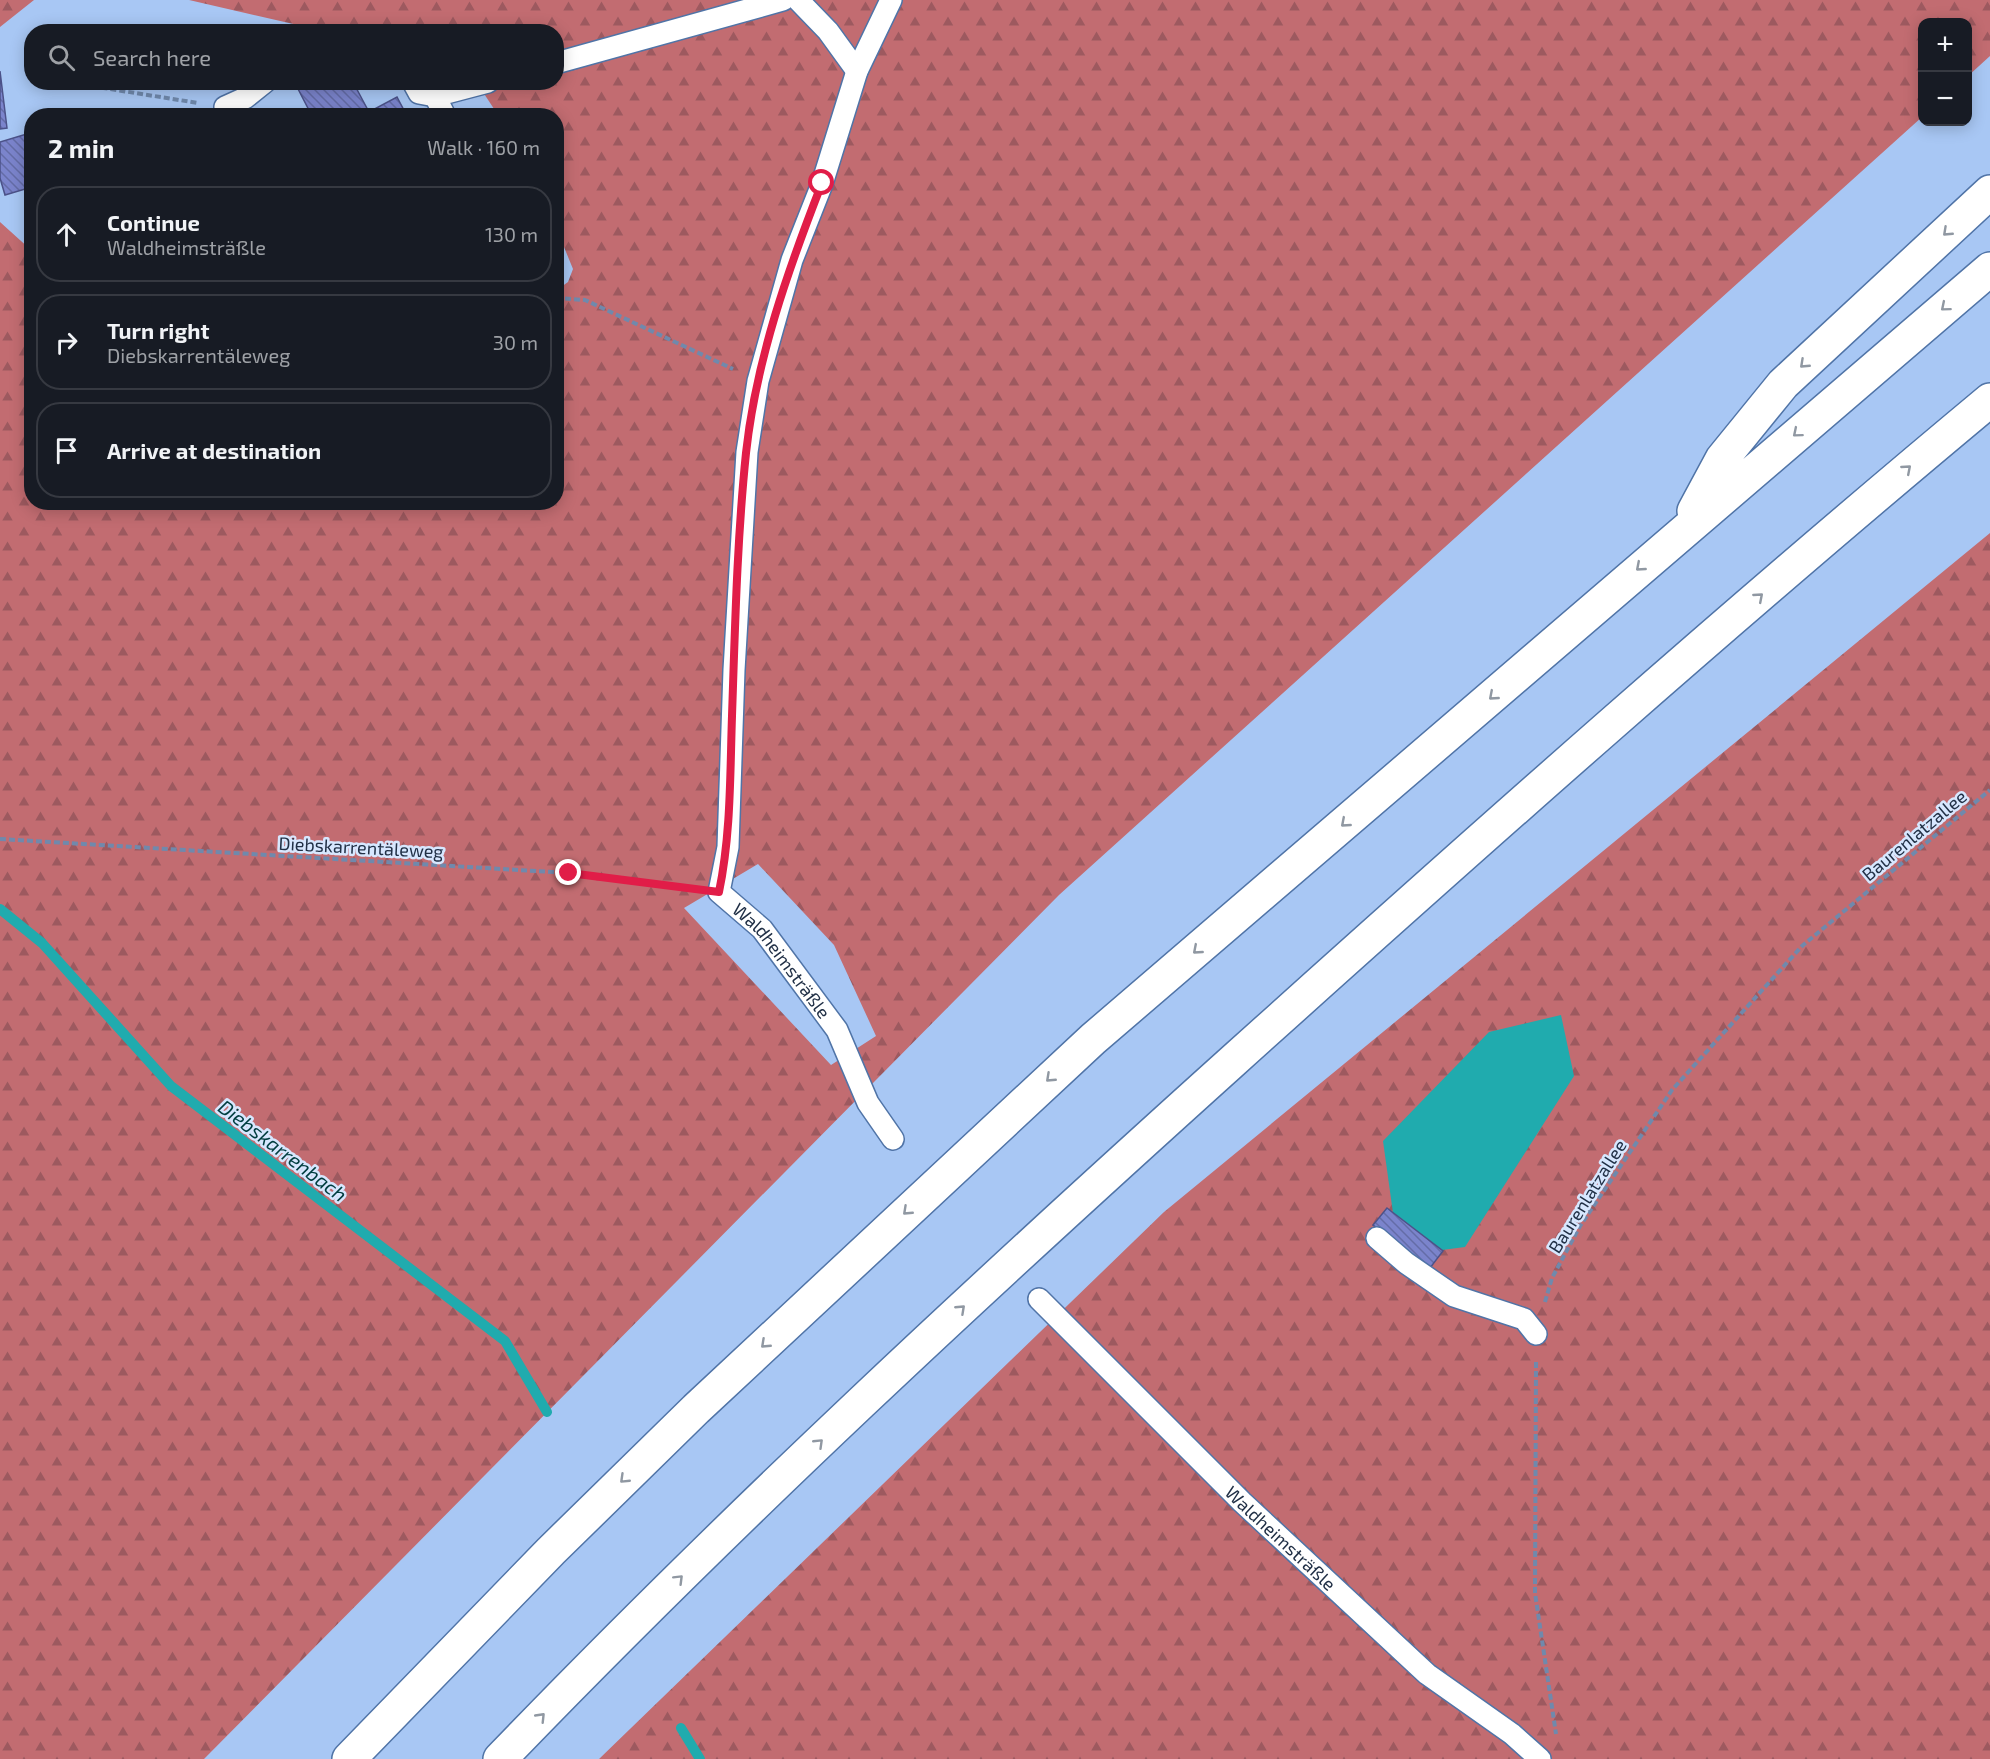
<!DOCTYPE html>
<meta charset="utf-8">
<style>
body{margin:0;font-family:"Exo 2",sans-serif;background:#242831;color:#f1f3f6}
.controls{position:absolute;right:18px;top:18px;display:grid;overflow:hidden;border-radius:12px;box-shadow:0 3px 15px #0003}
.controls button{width:54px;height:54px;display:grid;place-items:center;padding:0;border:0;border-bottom:2px solid #363941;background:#171b24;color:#f1f3f6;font:30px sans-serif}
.stop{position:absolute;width:18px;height:18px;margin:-14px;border:4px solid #e11d48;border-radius:50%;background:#fff}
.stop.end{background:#e11d48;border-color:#fff;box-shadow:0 2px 6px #0008}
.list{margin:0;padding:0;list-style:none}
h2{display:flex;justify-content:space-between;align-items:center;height:78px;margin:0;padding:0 24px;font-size:26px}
h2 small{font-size:20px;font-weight:400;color:#9ea1a6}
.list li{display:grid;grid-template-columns:39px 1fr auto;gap:18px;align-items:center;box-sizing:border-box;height:96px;margin:0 12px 12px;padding:0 12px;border:2px solid #363941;border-radius:24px}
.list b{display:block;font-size:22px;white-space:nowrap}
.list p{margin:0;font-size:20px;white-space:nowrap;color:#9ea1a6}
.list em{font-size:20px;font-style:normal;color:#9ea1a6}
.icon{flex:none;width:33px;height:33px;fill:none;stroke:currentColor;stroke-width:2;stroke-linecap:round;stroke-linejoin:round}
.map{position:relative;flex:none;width:1990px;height:1759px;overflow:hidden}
.search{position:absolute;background:#171b24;box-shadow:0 3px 15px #0003;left:24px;top:24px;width:540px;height:66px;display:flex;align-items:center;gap:15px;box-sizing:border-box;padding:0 21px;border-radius:24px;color:#9ea1a6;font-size:22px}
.panel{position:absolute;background:#171b24;box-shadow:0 3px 15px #0003;left:24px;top:108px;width:540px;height:402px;border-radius:24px}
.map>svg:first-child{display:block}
.forest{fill:url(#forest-firs);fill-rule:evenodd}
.water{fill:#20abae}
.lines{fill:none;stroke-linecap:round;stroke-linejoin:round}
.stream{stroke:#20abae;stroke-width:10}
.building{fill:url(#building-back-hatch);stroke:#4c5289;stroke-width:1.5}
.lane-casing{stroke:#5074a7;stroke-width:24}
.highway-casing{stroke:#5074a7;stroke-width:36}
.path{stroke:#7089ac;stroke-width:4;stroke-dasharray:6 3;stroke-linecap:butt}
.lane{stroke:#fff;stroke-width:21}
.highway{stroke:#fff;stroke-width:33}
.oneway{stroke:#9098a2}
.route{stroke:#e11d48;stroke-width:8}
.labels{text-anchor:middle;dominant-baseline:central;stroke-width:5;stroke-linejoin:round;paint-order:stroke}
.street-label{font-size:18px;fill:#213046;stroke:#d7e7fe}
.water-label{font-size:20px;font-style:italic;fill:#003d3f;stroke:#d7e7fe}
</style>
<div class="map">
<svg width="1990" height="1759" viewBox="0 0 1990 1759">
<defs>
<pattern id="forest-firs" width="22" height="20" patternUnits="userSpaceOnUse" patternTransform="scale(1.5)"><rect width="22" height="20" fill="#c26c71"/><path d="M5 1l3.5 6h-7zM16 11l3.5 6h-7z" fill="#9d595f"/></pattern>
<pattern id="building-back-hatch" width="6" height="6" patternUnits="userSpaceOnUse" patternTransform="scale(1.5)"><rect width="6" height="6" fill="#7b84cc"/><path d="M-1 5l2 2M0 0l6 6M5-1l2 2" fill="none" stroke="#646ca7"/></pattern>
</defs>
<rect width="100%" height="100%" fill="#a8c7f4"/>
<path class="forest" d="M0,0H34L0,27Z
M189,0H1990V56L1968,76V22H1922V117L1059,895L204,1759H0V222L31,250L32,502H556L557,290L568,282L573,269L557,230L556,116L498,115L477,83L556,82V32L324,31ZM758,864L834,945L876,1036L831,1065L684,908Z
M1990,533V1759H599L1164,1212Z"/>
<path class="water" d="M1561,1015L1574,1076L1465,1247L1442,1250L1393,1213L1383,1141L1489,1032Z"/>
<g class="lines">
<path class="stream" d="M0,909L42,943L171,1086L505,1341L547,1412
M681,1728L700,1759"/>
</g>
<path class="building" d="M0,71L7,128L0,129Z
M353,82L369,112L397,97L407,116H312L295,83Z
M30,133L32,187L5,195L0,178V142Z
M1387,1208L1443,1251L1430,1268L1373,1225Z"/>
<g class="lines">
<defs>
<g id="lane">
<path d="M798,0L828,31L857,71"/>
<path id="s1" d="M891,0L857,71L822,184L792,260L758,381L747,452L734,670L728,847L719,892L762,929L837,1030L868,1103L893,1139"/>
<path d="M556,63L783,0"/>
<path d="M413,82L419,93L435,96"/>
<path d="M225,107L245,98L265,82"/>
<path d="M445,116L435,96L488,82"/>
<path d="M1377,1238L1406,1263L1454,1296L1524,1319L1536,1334"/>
<path id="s2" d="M1039,1299L1242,1502L1427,1674L1512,1734L1540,1759"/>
</g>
<path id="highway" d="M1694,511L1722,459L1783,384L1990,192
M349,1759L551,1551L696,1409L1093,1039L1990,269
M500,1759C735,1515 983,1286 1234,1060C1483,836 1733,614 1990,400"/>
</defs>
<use href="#lane" class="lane-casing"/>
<use href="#highway" class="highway-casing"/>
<path class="path" d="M29,66L32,67
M66,82L198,103
M556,298L585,300L733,369
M0,839L569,873L690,888
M1545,1302L1552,1278L1580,1226L1672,1090L1802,946L1990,790
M1536,1362L1535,1593L1556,1734"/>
<use href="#lane" class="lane"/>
<use href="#highway" class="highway"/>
</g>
<defs><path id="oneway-chevron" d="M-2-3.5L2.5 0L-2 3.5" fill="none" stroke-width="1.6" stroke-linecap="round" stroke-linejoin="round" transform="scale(1.5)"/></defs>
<g class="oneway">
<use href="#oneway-chevron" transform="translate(1947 232) rotate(137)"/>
<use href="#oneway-chevron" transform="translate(1945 307) rotate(140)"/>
<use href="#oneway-chevron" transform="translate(1804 364) rotate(137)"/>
<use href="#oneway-chevron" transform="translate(1797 433) rotate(140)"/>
<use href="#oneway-chevron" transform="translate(1907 469) rotate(-41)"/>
<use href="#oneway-chevron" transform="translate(1640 567) rotate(139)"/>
<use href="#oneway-chevron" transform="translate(1759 597) rotate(-41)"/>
<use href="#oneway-chevron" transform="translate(1493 696) rotate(139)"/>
<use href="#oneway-chevron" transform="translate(1345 823) rotate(139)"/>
<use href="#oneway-chevron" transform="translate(1197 950) rotate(139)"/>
<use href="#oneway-chevron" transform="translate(1050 1078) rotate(137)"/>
<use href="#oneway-chevron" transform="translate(907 1211) rotate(137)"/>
<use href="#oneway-chevron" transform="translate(961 1309) rotate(-43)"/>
<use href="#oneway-chevron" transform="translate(765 1344) rotate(137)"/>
<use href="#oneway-chevron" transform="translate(819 1443) rotate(-44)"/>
<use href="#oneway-chevron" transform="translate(624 1479) rotate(136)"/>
<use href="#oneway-chevron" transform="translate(679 1579) rotate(-45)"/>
<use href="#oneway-chevron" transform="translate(541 1717) rotate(-46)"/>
</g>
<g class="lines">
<path class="route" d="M569,873L719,892C731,834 730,775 732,716C735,628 737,540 746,453C756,360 788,270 822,183"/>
</g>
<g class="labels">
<g class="street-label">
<text transform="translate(1914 835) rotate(-40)">Baurenlatzallee</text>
<text transform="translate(361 847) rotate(3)">Diebskarrentäleweg</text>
<text stroke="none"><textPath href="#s1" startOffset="1011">Waldheimsträßle</textPath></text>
<text transform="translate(1587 1196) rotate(-58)">Baurenlatzallee</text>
<text stroke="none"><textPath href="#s2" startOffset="340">Waldheimsträßle</textPath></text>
</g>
<g class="water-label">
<text transform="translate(283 1150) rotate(37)">Diebskarrenbach</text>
</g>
</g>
</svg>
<div class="controls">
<button>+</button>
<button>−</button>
</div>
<div class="stop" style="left:822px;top:183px"></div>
<div class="stop end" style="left:569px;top:873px"></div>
<div class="search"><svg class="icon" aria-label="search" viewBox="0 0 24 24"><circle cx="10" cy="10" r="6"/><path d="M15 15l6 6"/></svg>Search here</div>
<section class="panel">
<h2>2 min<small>Walk · 160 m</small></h2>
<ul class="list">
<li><svg class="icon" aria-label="ahead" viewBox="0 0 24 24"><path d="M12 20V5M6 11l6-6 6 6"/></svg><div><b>Continue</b><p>Waldheimsträßle</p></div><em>130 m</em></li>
<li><svg class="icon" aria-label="right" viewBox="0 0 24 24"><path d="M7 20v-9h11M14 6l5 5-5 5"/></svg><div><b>Turn right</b><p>Diebskarrentäleweg</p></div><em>30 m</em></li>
<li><svg class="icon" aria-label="arrive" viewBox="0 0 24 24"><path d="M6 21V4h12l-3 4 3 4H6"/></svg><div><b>Arrive at destination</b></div></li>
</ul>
</section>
</div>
